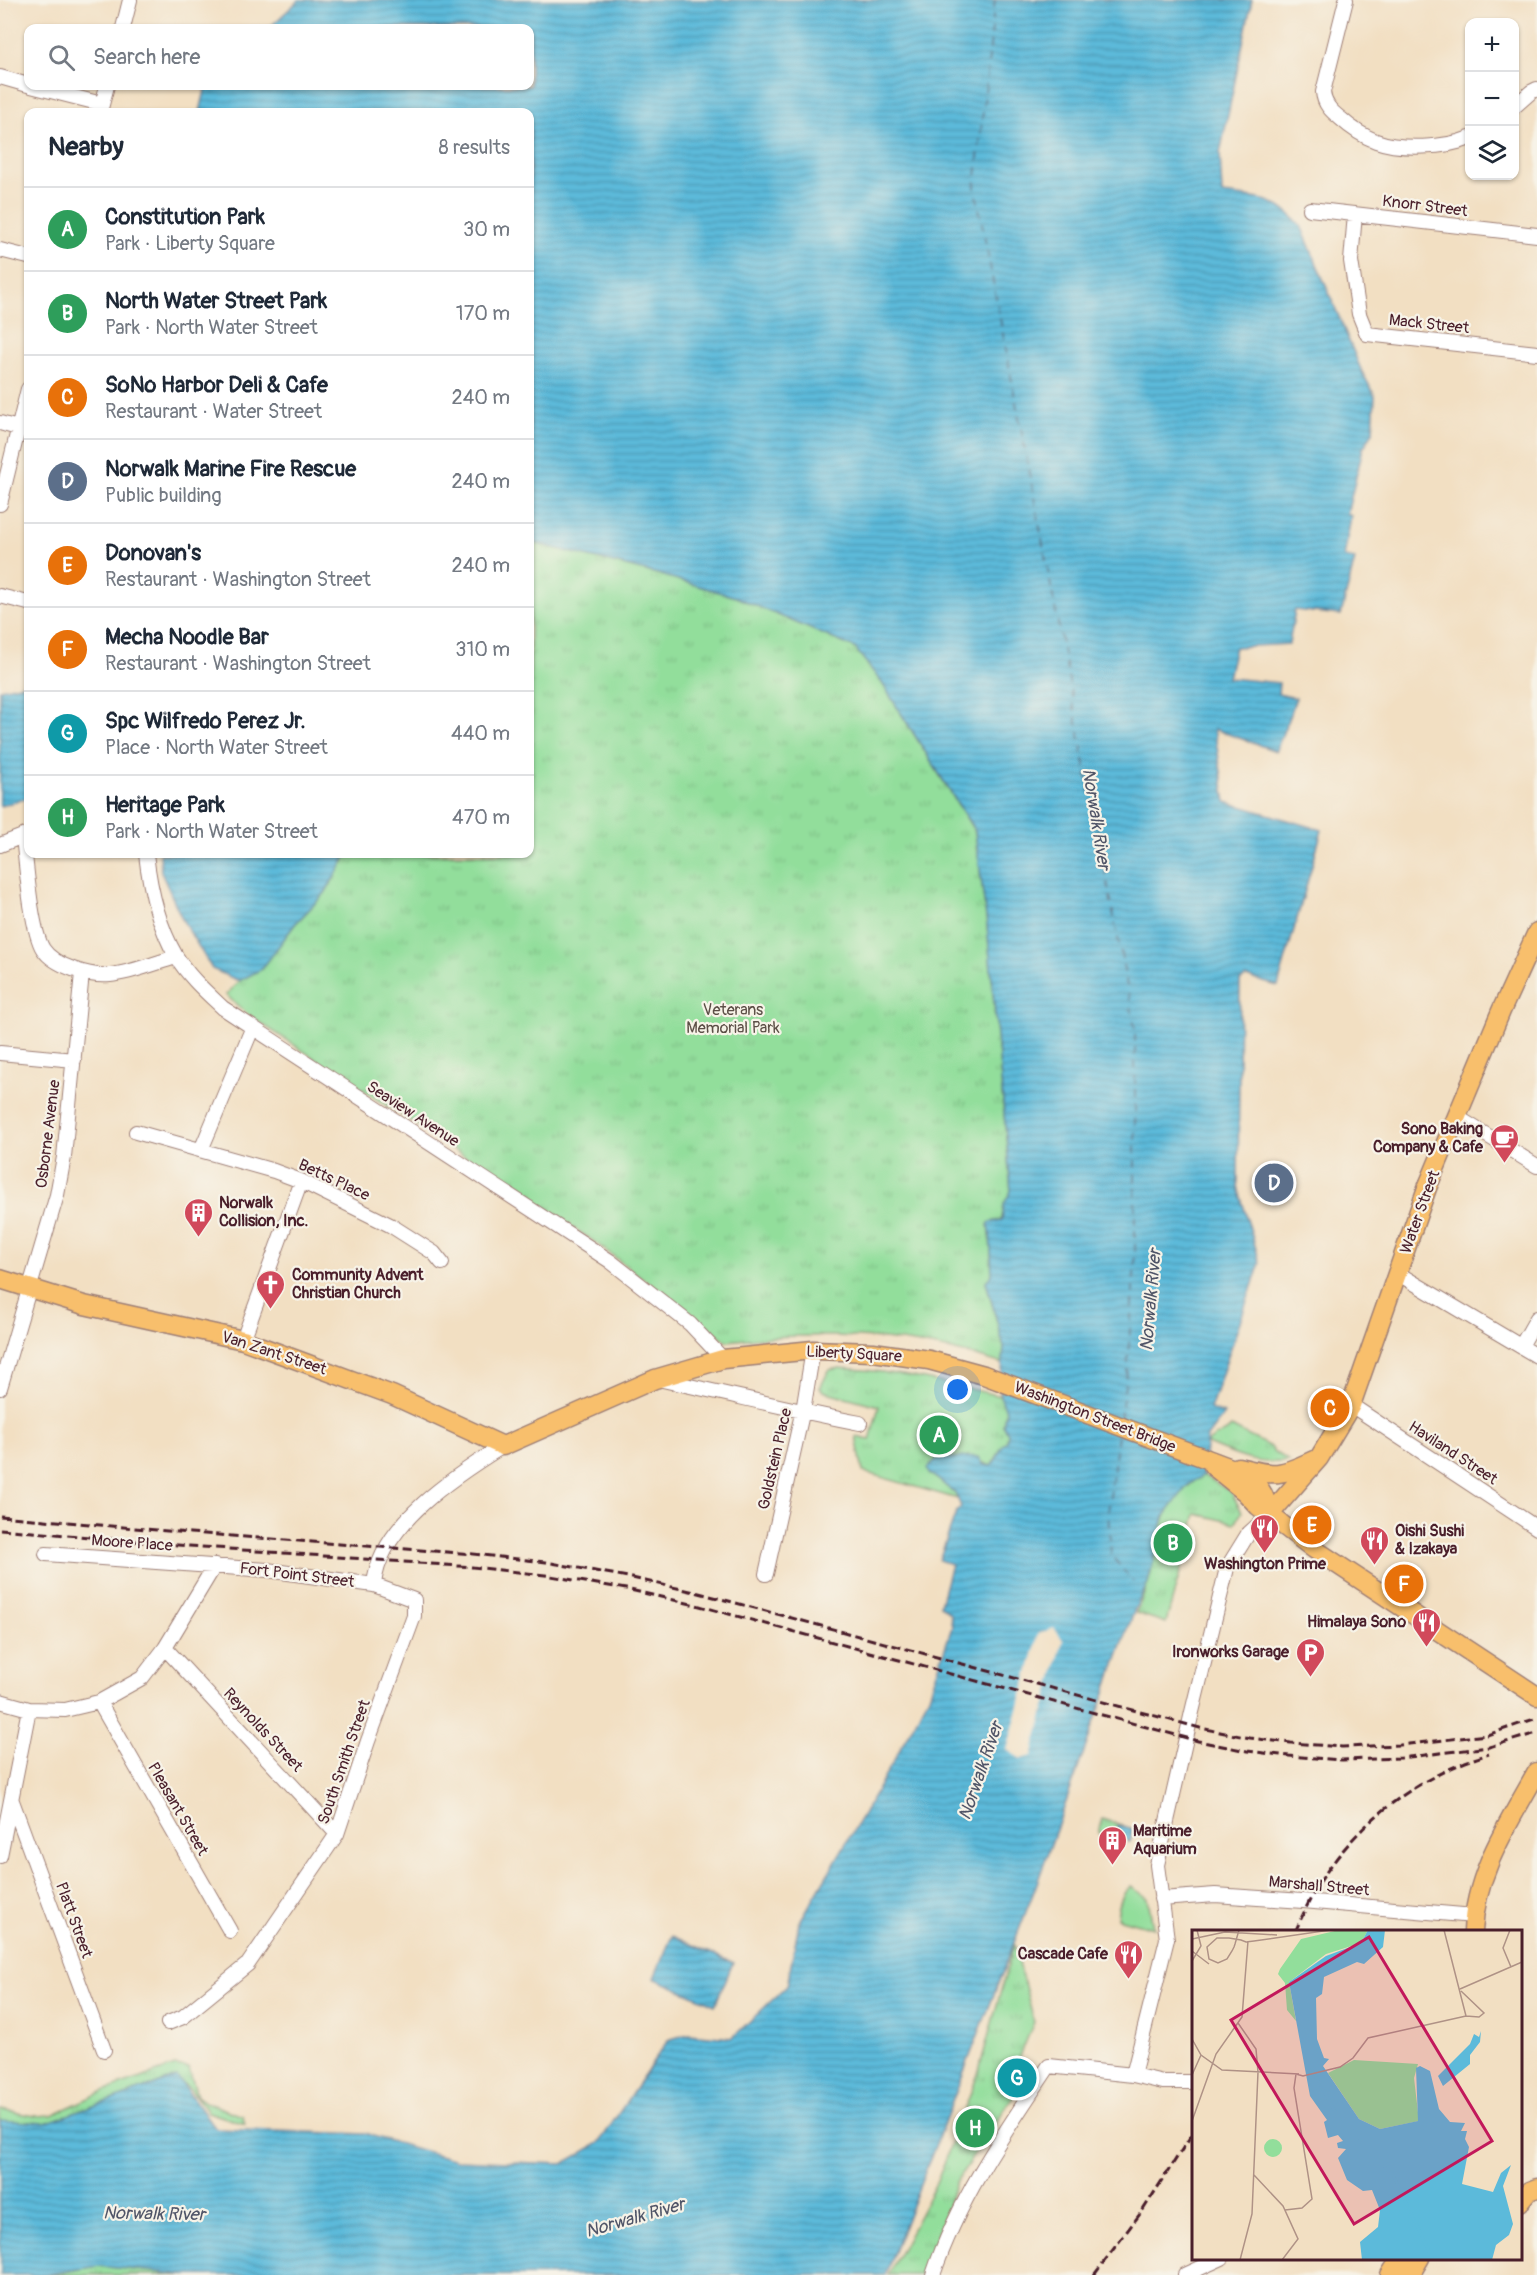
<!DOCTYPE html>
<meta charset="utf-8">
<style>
body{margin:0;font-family:Pangolin,sans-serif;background:#f2f2f3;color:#1f2937}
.controls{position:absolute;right:18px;top:18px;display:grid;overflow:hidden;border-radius:12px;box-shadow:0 2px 4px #0004}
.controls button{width:54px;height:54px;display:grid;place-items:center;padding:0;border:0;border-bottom:2px solid #e0e1e3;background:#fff;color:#1f2937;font:30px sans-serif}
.you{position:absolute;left:958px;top:1390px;width:21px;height:21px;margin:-15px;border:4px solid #fff;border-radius:50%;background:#1a73e8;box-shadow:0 0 0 9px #1a73e833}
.badge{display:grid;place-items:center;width:39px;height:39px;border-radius:50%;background:#d1495b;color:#fff;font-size:20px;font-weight:700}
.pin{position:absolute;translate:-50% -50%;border:3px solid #fff;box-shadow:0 2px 6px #0006}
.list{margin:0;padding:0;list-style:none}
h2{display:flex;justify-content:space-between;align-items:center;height:78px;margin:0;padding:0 24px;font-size:26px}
h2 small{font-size:20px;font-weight:400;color:#747a83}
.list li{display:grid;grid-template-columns:39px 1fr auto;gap:18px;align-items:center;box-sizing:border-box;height:84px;padding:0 24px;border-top:2px solid #e0e1e3}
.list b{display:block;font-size:22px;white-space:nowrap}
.list p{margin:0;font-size:20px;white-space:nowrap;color:#747a83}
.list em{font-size:20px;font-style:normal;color:#747a83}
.icon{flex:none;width:33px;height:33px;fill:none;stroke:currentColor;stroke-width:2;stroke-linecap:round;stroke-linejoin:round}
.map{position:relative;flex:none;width:1537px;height:2275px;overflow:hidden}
.search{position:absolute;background:#fff;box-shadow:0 2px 4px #0004;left:24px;top:24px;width:510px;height:66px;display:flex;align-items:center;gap:15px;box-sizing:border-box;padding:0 21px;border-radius:12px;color:#747a83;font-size:22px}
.panel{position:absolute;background:#fff;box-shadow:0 2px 4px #0004;left:24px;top:108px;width:510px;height:750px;border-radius:12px}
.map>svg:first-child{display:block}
.green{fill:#92de9b;stroke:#6e7e63;stroke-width:1.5}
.park{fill:url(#park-tufts);stroke:#6e7e63;stroke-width:1.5}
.water{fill:url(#water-rules);stroke:#536c82;stroke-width:1.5}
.pier{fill:#f2dfc2}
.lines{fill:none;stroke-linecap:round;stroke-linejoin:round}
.ferry{stroke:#505568;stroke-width:1.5;stroke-dasharray:8 6;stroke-linecap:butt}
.minor-casing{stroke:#9e7f76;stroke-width:16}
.major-casing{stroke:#9e7f76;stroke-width:21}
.minor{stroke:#fff;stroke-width:14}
.major{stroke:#f8bf6c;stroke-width:18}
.rail{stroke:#4a1f2b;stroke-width:3;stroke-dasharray:9 4.5;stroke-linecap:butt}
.labels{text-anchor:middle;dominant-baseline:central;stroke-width:4.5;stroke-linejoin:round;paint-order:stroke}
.street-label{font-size:16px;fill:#4a1f2b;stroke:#f7f3e8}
.park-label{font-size:16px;fill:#5c4f47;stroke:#f7f3e8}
.poi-label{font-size:16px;font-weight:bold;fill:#4a1f2b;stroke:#f7f3e8;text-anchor:end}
.water-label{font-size:18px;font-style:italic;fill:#505568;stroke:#f7f3e8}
.inset-river{fill:none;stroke:#5cbada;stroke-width:3}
.inset-road{fill:none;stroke:#af9286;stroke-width:1.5}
.view{fill:#c2185b;fill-opacity:0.15;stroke:#c2185b;stroke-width:3}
.inset-edge{fill:none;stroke:#4a1f2b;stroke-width:3}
</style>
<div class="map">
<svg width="1537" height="2275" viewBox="0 0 1537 2275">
<defs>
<pattern id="park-tufts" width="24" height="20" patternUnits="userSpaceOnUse" patternTransform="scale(1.5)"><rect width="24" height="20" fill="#92de9b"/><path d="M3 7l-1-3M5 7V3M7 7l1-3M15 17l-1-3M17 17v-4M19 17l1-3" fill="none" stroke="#7fbe86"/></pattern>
<pattern id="water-rules" width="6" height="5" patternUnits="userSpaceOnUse" patternTransform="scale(1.5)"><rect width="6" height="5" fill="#5cbada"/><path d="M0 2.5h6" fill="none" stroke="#4e97b1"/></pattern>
</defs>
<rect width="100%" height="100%" fill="#f7f3e8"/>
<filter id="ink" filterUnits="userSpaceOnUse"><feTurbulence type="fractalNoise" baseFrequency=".0167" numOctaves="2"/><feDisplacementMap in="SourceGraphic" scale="12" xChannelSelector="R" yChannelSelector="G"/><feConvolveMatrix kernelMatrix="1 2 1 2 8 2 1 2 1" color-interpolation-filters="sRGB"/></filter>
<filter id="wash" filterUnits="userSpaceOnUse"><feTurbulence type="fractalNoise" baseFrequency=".008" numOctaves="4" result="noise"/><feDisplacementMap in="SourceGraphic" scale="24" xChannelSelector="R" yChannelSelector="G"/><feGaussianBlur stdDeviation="1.35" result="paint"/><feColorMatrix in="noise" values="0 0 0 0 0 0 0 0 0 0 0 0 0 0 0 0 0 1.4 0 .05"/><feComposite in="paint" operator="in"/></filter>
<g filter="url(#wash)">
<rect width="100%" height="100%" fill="#f2dfc2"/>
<path class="green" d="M1131,1887L1148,1898L1153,1928L1117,1918C1118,1909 1121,1892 1131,1887Z"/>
<path class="park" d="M530,542L658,574L736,597L855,648L882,683L975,832L987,925L1011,1192L1004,1204L1002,1220L990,1222L988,1225L990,1231L992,1275L986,1282L1004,1347L1003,1364C912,1335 822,1330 727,1341L589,1238L248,1015L226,995L239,981L262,969L295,924L325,893L348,854H530Z
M840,1368C895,1371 946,1383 1000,1396L1006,1410L1003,1424L1008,1433L1007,1441C998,1449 999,1458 991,1466L968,1456L954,1459L938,1458L929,1474C940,1478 944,1487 955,1492L958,1499L863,1472L856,1437L870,1440L879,1406L823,1391L820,1388L829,1370Z
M1231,1427L1271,1447L1275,1452L1289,1461C1256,1466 1237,1456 1207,1444C1213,1435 1224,1435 1231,1427Z
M1203,1475L1231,1492L1242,1512L1235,1523L1196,1514L1166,1623L1136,1613C1140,1603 1145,1593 1148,1583C1163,1532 1154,1508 1203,1475Z
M1102,1819L1133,1829L1130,1842L1098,1833Z
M1014,1943L1034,2022L1018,2061L1026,2077L956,2182L922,2275H888L938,2179L978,2074Z
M175,2066L189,2068L197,2096L205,2102L243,2116L245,2124L208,2112L190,2089L178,2080L55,2129L0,2125V2110L35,2116L52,2115L104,2091Z
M98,2266L187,2275H44Z"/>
<path class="water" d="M299,0H1252L1220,153L1222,194C1259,199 1275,196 1301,226L1362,372L1375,396L1373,432L1363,448L1347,514L1351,516L1344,557L1355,559L1341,615L1295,610L1289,644L1235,647L1228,678L1279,683L1278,694L1296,698L1276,751L1214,729L1226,802L1322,830L1278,986L1246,977L1240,981L1238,1187L1260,1263L1210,1409L1224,1414L1207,1437L1203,1475L1187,1486L1164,1517L1148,1583L1135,1609L1036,1886L885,2275H187L98,2266L44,2275H0V2120L45,2123L177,2077L216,2129L366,2134L456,2160L563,2164L599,2143L668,2040L688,2034L732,2038L787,1986L799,1923L882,1782L929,1696L952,1627L950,1614L940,1605L951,1564L939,1560L957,1510L961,1507L955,1492C944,1487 940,1478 929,1474L927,1468L938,1458C952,1459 965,1455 979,1457L983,1464L991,1466C999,1458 998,1449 1007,1441L1008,1433L1003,1425L1006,1410L1000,1396L1004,1347L986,1281L992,1275L990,1231L988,1225L990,1222L1002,1220L1004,1204L1011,1191L987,925L975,831L882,683L855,648L736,597L658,574L530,542V112H200L206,86H530V28H269Z
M28,683V798L0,806V689Z
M160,854H348L325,893L295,924L262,969L239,981L212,969L182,919L161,872Z
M1117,1825L1133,1829L1130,1842L1114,1837Z
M672,1936L733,1963L715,2005L654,1978Z"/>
<path class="pier" d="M1054,1628L1063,1640L1032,1756L1021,1759L1007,1750L1039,1633Z"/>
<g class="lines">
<path class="ferry" d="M995,0L975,187L1135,1028V1263L1127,1371L1120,1419
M1118,1435L1108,1513L1111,1555L1133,1582"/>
</g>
</g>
<g filter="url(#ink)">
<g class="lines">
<defs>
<path id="minor" d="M1346,0L1323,92C1324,104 1331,111 1340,118C1351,128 1363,136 1376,141C1400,150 1446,148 1470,138
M123,28L130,0
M0,77L28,85
M31,86L102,104
M1514,107L1531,92L1537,89
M100,112L107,86
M1310,209L1537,235
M1355,214L1351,261L1359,314L1367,334L1537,353
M0,250L28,257
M0,423L28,431
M0,504L28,389
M0,596L28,603
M23,836C26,862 31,930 43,949C54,966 90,977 110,975C131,973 155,963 176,957
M0,845L28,834
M146,854C150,889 158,925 176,956C188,976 206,992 223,1008L610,1261L690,1324L723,1359
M0,1053L74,1060
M1457,1117L1537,1166
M136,1132L274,1171L301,1181L390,1225L434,1253L442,1263
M201,1150L252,1029
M1397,1273L1537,1356
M243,1340L301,1181
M1521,1346L1537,1318
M657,1379C725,1393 792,1410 860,1423
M0,1388L57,1195L64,1157L82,973
M1351,1405L1537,1528
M46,1554L267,1570L374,1585L414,1600V1616L368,1741L337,1834L248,1964L183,2017L168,2023
M766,1574L804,1405L813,1350
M374,1585C379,1525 456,1475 503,1446
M165,1648L337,1834
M0,1701L29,1709L65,1710L99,1702L142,1678L165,1648L215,1565
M99,1702L230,1931
M12,1801L104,2050
M0,1856L29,1709
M1161,1899L1215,1895L1303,1901L1474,1916
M1133,2075L1167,1939L1157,1865L1192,1712L1227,1568L1248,1534L1269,1515
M933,2275C959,2198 1004,2133 1049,2066L1133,2075L1163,2082H1194
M1185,2275L1222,2258"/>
<path id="major" d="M0,1279L84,1305L243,1340L392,1395L503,1446L655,1379L723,1359L813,1350L873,1352L929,1360L984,1375L1239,1471C1258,1484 1266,1492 1269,1515
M1213,1466L1245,1492L1258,1506L1314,1549L1537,1696
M1238,1467C1276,1476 1278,1477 1314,1460
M1269,1515L1319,1458L1351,1405L1427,1188L1501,1011L1537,932
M1473,1932C1475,1872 1509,1823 1537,1772
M1520,2202L1529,2191L1537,2188
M1390,2275L1401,2258
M1410,2275L1420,2258"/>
</defs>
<use href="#minor" class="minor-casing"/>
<use href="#major" class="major-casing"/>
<use href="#minor" class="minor"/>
<use href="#major" class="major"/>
<path class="rail" d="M0,1516L190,1533L473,1554L546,1562L628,1577L699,1593L1200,1728L1250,1738L1291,1743L1342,1747L1400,1745L1487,1735L1537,1718
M0,1529L189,1546L472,1567L545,1575L626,1589L696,1605L1198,1741L1247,1751L1289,1756L1342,1760L1401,1758L1489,1747L1537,1733
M1295,1932C1304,1912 1313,1892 1325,1874C1365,1816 1422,1774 1489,1754
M1094,2275L1143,2210L1194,2131"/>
</g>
</g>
<defs>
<symbol id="cafe-pin" viewBox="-11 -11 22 30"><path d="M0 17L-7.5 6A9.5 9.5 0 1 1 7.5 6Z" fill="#d1495b" stroke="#f7f3e8"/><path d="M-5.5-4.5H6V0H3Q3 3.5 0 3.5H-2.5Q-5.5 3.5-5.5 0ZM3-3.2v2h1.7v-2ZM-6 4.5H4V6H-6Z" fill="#fff"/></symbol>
<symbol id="building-pin" viewBox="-11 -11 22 30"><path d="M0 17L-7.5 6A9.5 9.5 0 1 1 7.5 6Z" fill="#d1495b" stroke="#f7f3e8"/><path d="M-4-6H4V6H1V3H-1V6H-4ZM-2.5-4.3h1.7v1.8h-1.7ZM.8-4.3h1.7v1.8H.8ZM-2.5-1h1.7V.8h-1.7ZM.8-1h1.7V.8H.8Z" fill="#fff"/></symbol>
<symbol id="church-pin" viewBox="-11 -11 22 30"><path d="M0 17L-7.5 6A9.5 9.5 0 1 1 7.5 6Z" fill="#d1495b" stroke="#f7f3e8"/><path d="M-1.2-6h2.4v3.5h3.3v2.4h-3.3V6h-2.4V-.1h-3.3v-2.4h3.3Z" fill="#fff"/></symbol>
<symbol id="restaurant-pin" viewBox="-11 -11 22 30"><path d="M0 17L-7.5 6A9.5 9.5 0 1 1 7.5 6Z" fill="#d1495b" stroke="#f7f3e8"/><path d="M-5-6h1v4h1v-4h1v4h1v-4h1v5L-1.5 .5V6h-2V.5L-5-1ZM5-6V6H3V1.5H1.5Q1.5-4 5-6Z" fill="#fff"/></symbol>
<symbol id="parking-pin" viewBox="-11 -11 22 30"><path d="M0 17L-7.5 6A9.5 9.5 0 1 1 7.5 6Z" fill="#d1495b" stroke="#f7f3e8"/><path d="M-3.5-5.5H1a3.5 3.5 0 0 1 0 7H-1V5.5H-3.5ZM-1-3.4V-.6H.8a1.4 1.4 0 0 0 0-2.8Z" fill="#fff"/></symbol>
</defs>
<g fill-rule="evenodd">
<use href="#cafe-pin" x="1488" y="1122" width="33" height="45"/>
<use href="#building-pin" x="182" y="1196" width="33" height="45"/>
<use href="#church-pin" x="254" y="1268" width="33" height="45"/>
<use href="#restaurant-pin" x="1248" y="1512" width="33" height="45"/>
<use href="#restaurant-pin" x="1358" y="1524" width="33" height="45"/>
<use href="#restaurant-pin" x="1410" y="1606" width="33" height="45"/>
<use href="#parking-pin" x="1294" y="1636" width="33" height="45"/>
<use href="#building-pin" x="1096" y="1824" width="33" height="45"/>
<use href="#restaurant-pin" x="1112" y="1938" width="33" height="45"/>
</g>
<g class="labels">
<g class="street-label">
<text transform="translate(1425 206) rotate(7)">Knorr Street</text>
<text transform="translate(1429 324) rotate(6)">Mack Street</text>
<text transform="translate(413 1114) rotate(33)">Seaview Avenue</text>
<text transform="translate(48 1134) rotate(-83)">Osborne Avenue</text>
<text transform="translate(334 1180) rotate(25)">Betts Place</text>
<text transform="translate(1420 1212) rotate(-70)">Water Street</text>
<text transform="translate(274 1353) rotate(18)">Van Zant Street</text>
<text transform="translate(854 1354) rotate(3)">Liberty Square</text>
<text transform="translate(1095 1417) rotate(21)">Washington Street Bridge</text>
<text transform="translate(1453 1453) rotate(33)">Haviland Street</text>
<text transform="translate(775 1459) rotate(-77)">Goldstein Place</text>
<text transform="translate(132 1543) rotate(4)">Moore Place</text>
<text transform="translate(297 1575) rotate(7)">Fort Point Street</text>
<text transform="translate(263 1730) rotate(47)">Reynolds Street</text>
<text transform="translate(344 1762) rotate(-71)">South Smith Street</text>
<text transform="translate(178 1809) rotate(60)">Pleasant Street</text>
<text transform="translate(1319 1886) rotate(5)">Marshall Street</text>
<text transform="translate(74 1920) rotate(70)">Platt Street</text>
</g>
<g class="park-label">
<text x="733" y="1010">Veterans<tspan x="733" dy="18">Memorial Park</tspan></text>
</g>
<g class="poi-label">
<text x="1483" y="1129">Sono Baking<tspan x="1483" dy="18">Company &amp; Cafe</tspan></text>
<text x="219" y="1203" text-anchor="start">Norwalk<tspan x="219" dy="18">Collision, Inc.</tspan></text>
<text x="292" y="1275" text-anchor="start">Community Advent<tspan x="292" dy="18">Christian Church</tspan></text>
<text x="1395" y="1531" text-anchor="start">Oishi Sushi<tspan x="1395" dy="18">&amp; Izakaya</tspan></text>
<text x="1265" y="1564" text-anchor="middle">Washington Prime</text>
<text x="1406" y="1622">Himalaya Sono</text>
<text x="1289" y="1652">Ironworks Garage</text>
<text x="1133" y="1831" text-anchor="start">Maritime<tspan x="1133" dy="18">Aquarium</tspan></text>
<text x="1108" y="1954">Cascade Cafe</text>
</g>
<g class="water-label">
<text transform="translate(1096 819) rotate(81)">Norwalk River</text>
<text transform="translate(1151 1300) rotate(-85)">Norwalk River</text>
<text transform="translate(981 1771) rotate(-71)">Norwalk River</text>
<text transform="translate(154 2214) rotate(1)">Norwalk River</text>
<text transform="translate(635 2218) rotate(-16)">Norwalk River</text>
</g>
</g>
<g transform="translate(1192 1930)">
<rect width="330" height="330" fill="#f2dfc2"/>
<path d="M147,0H176L169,13L134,24L97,52L104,91L95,80L93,53L86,44L88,39L109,9ZM162,130L226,134L222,148L227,191L188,199L167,189L136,143ZM72 218a9 9 0 1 1 18 0a9 9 0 1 1-18 0Z" fill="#92de9b"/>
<path d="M176,0H193L191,17L172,34L165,32L132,47L130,64L124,68L125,109L132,128L137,129L131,136L167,189L188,199L226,191L224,138L228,136L238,141L247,179L258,192L273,193L269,201H275L273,209L277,217L270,254L301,262L309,243L319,235L311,256L321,294L317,305L304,315L300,330H170L168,312L186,297L188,280L180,260L171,261L155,250L146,228L154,219L146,218L145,213L151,211L146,205L136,208L132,192L135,190L118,166L97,52L134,26L169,13ZM289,101L288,112L278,125V134L251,156L246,146L278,114L282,104L287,107Z" fill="#5cbada"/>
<path class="inset-river" d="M123,145L142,180L202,247L241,330"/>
<path class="inset-road" d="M47,0L43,14L42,17L40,21L35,29L26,33L17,29L15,17L25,8H37L49,10L54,12L62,11L138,0M252,0L274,86M318,0L311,18L319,37M0,9L33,2L85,5M0,21L17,34M0,31L9,16L5,0M268,59L330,32M269,61L292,83L287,87L274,86M46,93L64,119L66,142L60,284L48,330M0,109L9,125L30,140L107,144M104,144L111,146L148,137L161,128L176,108L274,86M0,145L9,125M0,191L24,124L50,87L56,11M62,245L91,276L106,309L90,330M93,280L110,278L120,269L102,158L104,144"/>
<path class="view" d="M177,7L300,211L162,294L39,90Z"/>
<rect width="330" height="330" class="inset-edge"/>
</g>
</svg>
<div class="controls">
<button>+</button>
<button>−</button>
<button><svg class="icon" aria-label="layers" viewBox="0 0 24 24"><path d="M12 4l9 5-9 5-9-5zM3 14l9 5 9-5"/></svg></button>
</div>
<div class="you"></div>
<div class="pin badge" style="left:939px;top:1435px;background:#2e9e5b">A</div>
<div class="pin badge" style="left:1173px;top:1543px;background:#2e9e5b">B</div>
<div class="pin badge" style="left:1330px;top:1408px;background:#e8710a">C</div>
<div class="pin badge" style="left:1274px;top:1183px;background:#5c6f8a">D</div>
<div class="pin badge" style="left:1312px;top:1525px;background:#e8710a">E</div>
<div class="pin badge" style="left:1404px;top:1584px;background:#e8710a">F</div>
<div class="pin badge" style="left:1017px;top:2078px;background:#0f9aa8">G</div>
<div class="pin badge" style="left:975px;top:2128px;background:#2e9e5b">H</div>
<div class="search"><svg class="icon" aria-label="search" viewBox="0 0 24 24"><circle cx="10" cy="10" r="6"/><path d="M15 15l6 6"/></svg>Search here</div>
<section class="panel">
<h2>Nearby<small>8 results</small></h2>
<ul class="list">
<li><span class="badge" style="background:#2e9e5b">A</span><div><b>Constitution Park</b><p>Park · Liberty Square</p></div><em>30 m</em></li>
<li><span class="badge" style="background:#2e9e5b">B</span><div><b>North Water Street Park</b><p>Park · North Water Street</p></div><em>170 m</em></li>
<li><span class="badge" style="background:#e8710a">C</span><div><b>SoNo Harbor Deli &amp; Cafe</b><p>Restaurant · Water Street</p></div><em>240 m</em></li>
<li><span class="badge" style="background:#5c6f8a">D</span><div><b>Norwalk Marine Fire Rescue</b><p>Public building</p></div><em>240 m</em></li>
<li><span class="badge" style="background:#e8710a">E</span><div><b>Donovan's</b><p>Restaurant · Washington Street</p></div><em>240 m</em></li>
<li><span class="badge" style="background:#e8710a">F</span><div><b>Mecha Noodle Bar</b><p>Restaurant · Washington Street</p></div><em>310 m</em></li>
<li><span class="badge" style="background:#0f9aa8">G</span><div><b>Spc Wilfredo Perez Jr.</b><p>Place · North Water Street</p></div><em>440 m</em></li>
<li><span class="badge" style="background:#2e9e5b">H</span><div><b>Heritage Park</b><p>Park · North Water Street</p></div><em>470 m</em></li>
</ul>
</section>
</div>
